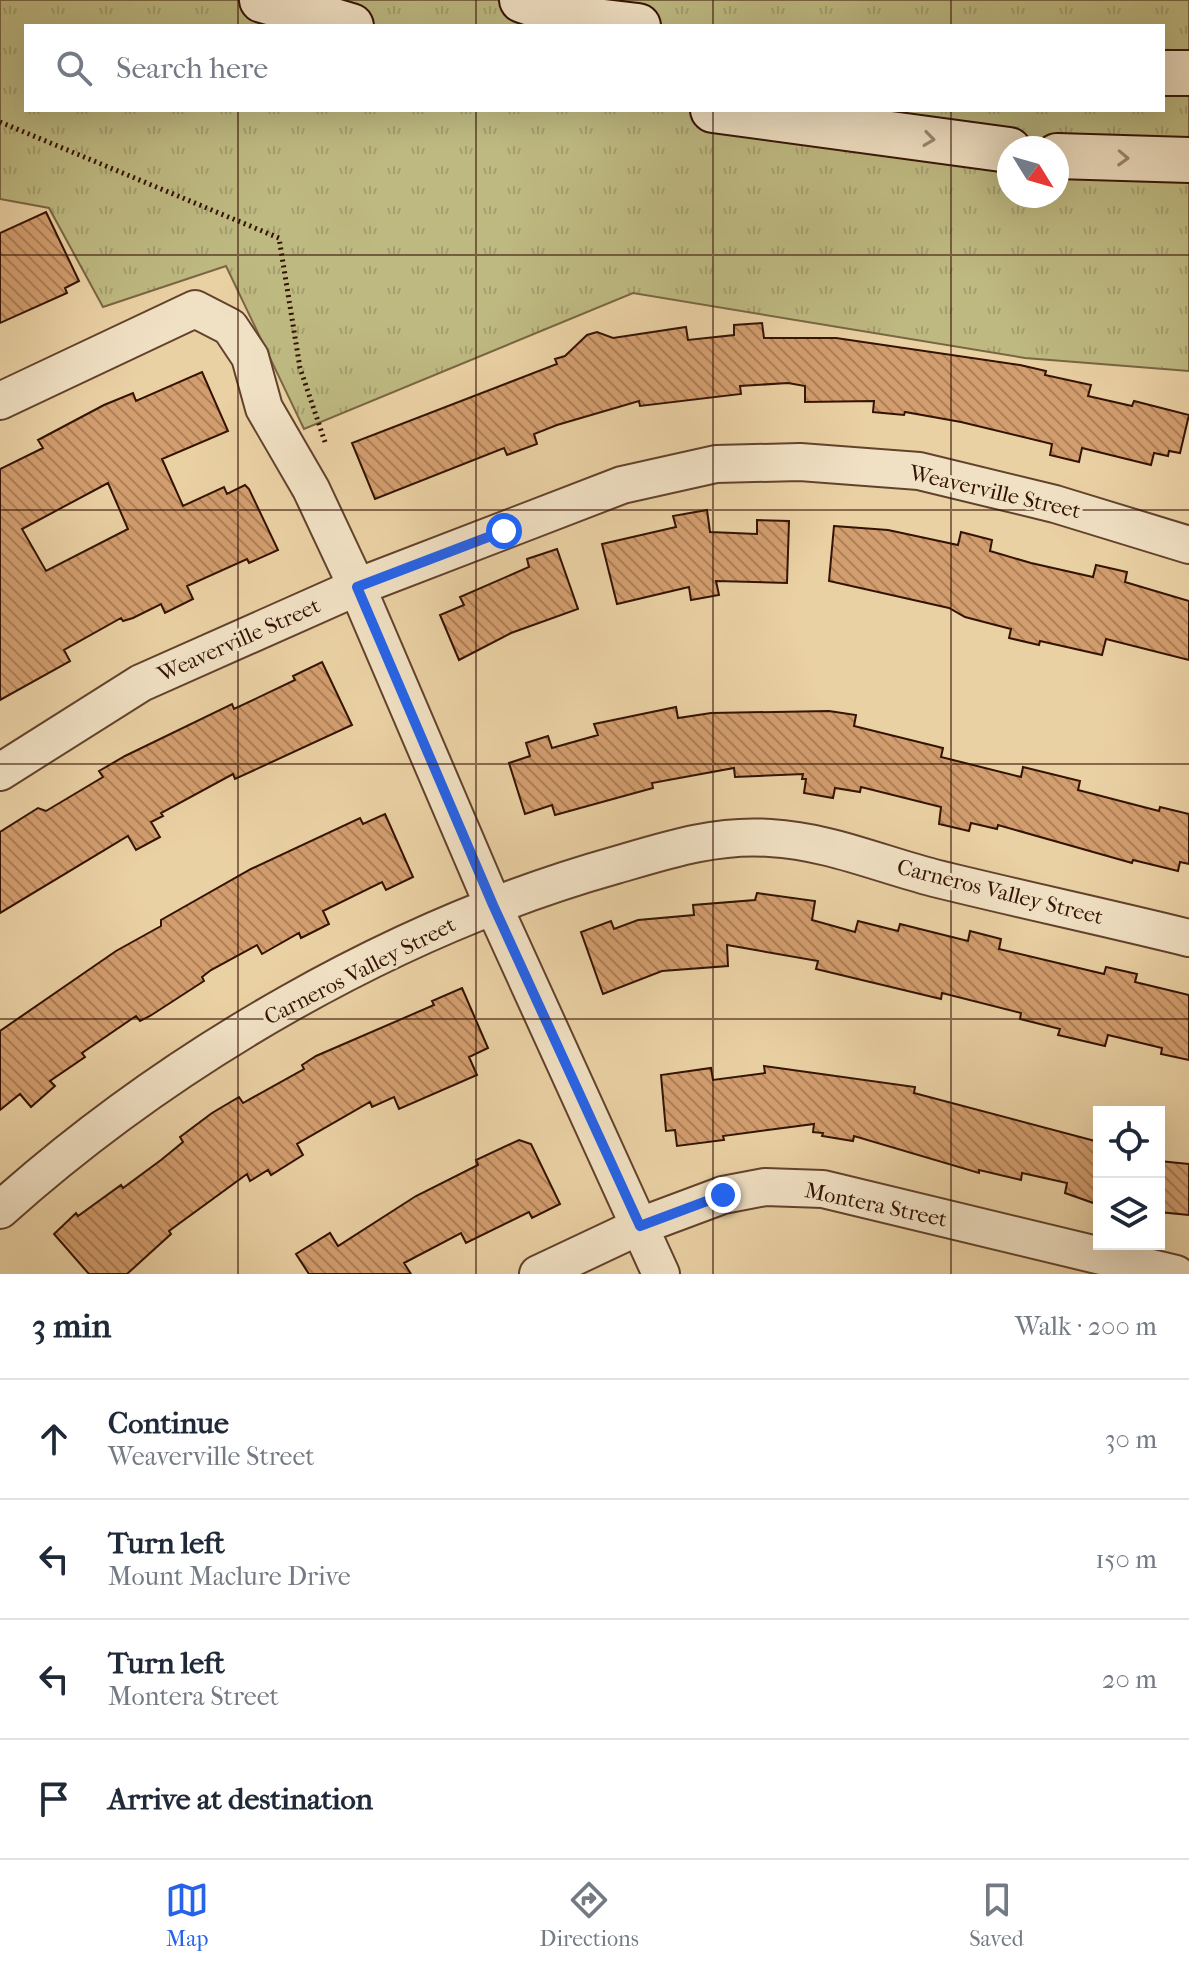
<!DOCTYPE html>
<meta charset="utf-8">
<style>
body{margin:0;font-family:"IM FELL French Canon",serif;background:#f2f2f3;color:#1f2937}
.controls{position:absolute;right:24px;bottom:24px;display:grid;overflow:hidden;border-radius:0px;box-shadow:0 8px 32px #0002}
.controls button{width:72px;height:72px;display:grid;place-items:center;padding:0;border:0;border-bottom:2px solid #e0e1e3;background:#fff;color:#1f2937;font:40px sans-serif}
.compass{position:absolute;left:997px;top:136px;width:72px;height:72px;border-radius:50%;background:#fff;box-shadow:0 8px 32px #0002;rotate:127deg}
.stop{position:absolute;width:24px;height:24px;margin:-18px;border:6px solid #2563eb;border-radius:50%;background:#fff}
.stop.end{background:#2563eb;border-color:#fff;box-shadow:0 2px 8px #0008}
.list{margin:0;padding:0;list-style:none}
h2{display:flex;justify-content:space-between;align-items:center;height:104px;margin:0;padding:0 32px;font-size:34px}
h2 small{font-size:26px;font-weight:400;color:#747a83}
.list li{display:grid;grid-template-columns:52px 1fr auto;gap:24px;align-items:center;box-sizing:border-box;height:120px;padding:0 32px;border-top:2px solid #e0e1e3}
.list b{display:block;font-size:30px;white-space:nowrap}
.list p{margin:0;font-size:26px;white-space:nowrap;color:#747a83}
.list em{font-size:26px;font-style:normal;color:#747a83}
.icon{flex:none;width:44px;height:44px;fill:none;stroke:currentColor;stroke-width:2;stroke-linecap:round;stroke-linejoin:round}
.map{position:relative;flex:none;width:1189px;height:1274px;overflow:hidden}
.search{position:absolute;background:#fff;box-shadow:0 8px 32px #0002;left:24px;right:24px;top:24px;height:88px;display:flex;align-items:center;gap:20px;box-sizing:border-box;padding:0 28px;border-radius:0px;color:#747a83;font-size:30px}
.sheet{height:584px;background:#fff}
nav{display:flex;justify-content:space-around;align-items:center;box-sizing:border-box;height:112px;border-top:2px solid #e0e1e3;background:#fff;font-size:22px;color:#747a83}
nav a{display:grid;justify-items:center;gap:4px}
nav .on{color:#2563eb}
.map>svg:first-child{display:block}
.grass{fill:url(#grass-tufts);stroke:#796642;stroke-width:2;fill-rule:evenodd}
.building{fill:url(#building-back-hatch);stroke:#341304;stroke-width:2;fill-rule:evenodd}
.lines{fill:none;stroke-linecap:round;stroke-linejoin:round}
.minor-casing{stroke:#62422c;stroke-width:40}
.secondary-casing{stroke:#341304;stroke-width:48}
.path{stroke:#341304;stroke-width:5;stroke-dasharray:2 4;stroke-linecap:butt}
.minor{stroke:#f1e1c4;stroke-width:36}
.secondary{stroke:#f1e1c4;stroke-width:44}
.oneway{stroke:#9c846e}
.route{stroke:#2563eb;stroke-width:10}
.grid{fill:none;stroke:#341304;stroke-width:2;stroke-opacity:0.55}
.labels{text-anchor:middle;dominant-baseline:central;stroke-width:6;stroke-linejoin:round;paint-order:stroke}
.street-label{font-size:22px;fill:#341304;stroke:#f1e1c4}
</style>
<div class="map">
<svg width="1189" height="1274" viewBox="0 0 1189 1274">
<defs>
<pattern id="grass-tufts" width="24" height="20" patternUnits="userSpaceOnUse" patternTransform="scale(2)"><rect width="24" height="20" fill="#beb981"/><path d="M3 7l-1-3M5 7V3M7 7l1-3M15 17l-1-3M17 17v-4M19 17l1-3" fill="none" stroke="#a49e6e"/></pattern>
<pattern id="building-back-hatch" width="6" height="6" patternUnits="userSpaceOnUse" patternTransform="scale(2)"><rect width="6" height="6" fill="#d39e6f"/><path d="M-1 5l2 2M0 0l6 6M5-1l2 2" fill="none" stroke="#ac8059"/></pattern>
</defs>
<rect width="100%" height="100%" fill="#ead1a4"/>
<filter id="stains"><feTurbulence type="fractalNoise" baseFrequency=".0025" numOctaves="4"/><feColorMatrix values="0 0 0 0 .2 0 0 0 0 .09 0 0 0 0 .02 0 0 0 .5 -.17"/></filter>
<radialGradient id="worn" r=".72"><stop offset=".6" stop-color="#630" stop-opacity="0"/><stop offset="1" stop-color="#630" stop-opacity=".3"/></radialGradient>
<path class="grass" d="M0,0H1189V371L1025,358L633,293L304,429L226,266L103,307L49,208L0,199ZM26,26H1163V110H26ZM1009,148H1057V196H1009Z"/>
<path class="building" d="M46,212L79,281L65,288L67,293L0,323V233Z
M762,323L764,338H836L1020,365L1046,371L1045,375L1091,385L1088,396L1132,406L1134,401L1189,415L1180,453L1169,451L1168,456L1154,453L1151,465L1082,448L1079,462L1050,455L1052,444L961,422L905,412L904,415L873,412L874,401L805,402V386L788,383L740,386L741,394L640,406L639,401L557,425L534,434L537,444L507,455L504,448L375,499L352,443L557,364L555,359L565,356L587,335L597,332L613,338L686,327L688,340L734,335V325Z
M202,372L228,431L162,459L183,506L224,487L227,494L245,485L249,489L278,550L249,563L247,559L187,586L193,599L165,613L161,604L133,618L123,621L121,618L64,650L70,661L0,700V469L43,448L38,440L104,405L133,393L136,401ZM108,483L128,529L46,571L22,529Z
M707,510L710,532L757,534V520L789,521L787,583L716,581L719,595L691,600L689,587L617,604L602,544L676,527L673,516Z
M834,526L888,530L958,545L961,532L992,540L990,551L1031,563L1093,577L1096,565L1127,572L1125,582L1189,601V660L1106,639L1102,655L1040,641L1039,645L1009,638L1011,629L965,617L949,608L829,581Z
M557,549L578,609L511,633L459,660L440,615L464,605L460,597L529,567L527,559Z
M322,662L352,725L235,779L233,774L161,813L163,816L151,822L160,837L136,850L128,836L0,913V832L38,808L46,811L103,777L99,771L125,756L232,704L234,709L295,680L293,676Z
M676,707L678,718L711,713L829,711L856,715L854,726L943,748L941,757L1021,777L1023,767L1080,781L1078,790L1159,811L1160,807L1189,814V864L1180,862L1178,871L1133,860L1132,863L998,825L997,829L971,823L969,831L939,824L941,807L861,787L860,792L835,788L833,798L804,793L806,779H802L803,774L735,777L734,768L652,783L653,788L555,815L552,805L525,814L509,763L530,756L526,743L548,736L552,748L598,735L594,724Z
M385,814L413,877L386,890L382,882L323,911L329,924L301,938L299,933L262,954L257,945L211,970L202,977L204,981L150,1016L140,1021L136,1016L82,1053L85,1057L50,1081L55,1086L31,1107L20,1094L0,1110V1031L116,951L161,926V920L251,869L360,818L363,824Z
M757,893L815,901L812,920L855,932L858,921L898,931L900,924L968,941L970,931L1001,939L999,949L1104,974L1106,967L1137,974L1135,982L1189,995V1060L1161,1054L1162,1048L1108,1035L1105,1046L1058,1035L1060,1029L1020,1019L1021,1013L942,993L941,999L816,969L818,961L727,945L728,966L662,971L603,994L581,932L611,921L614,929L638,920L694,915L693,905L755,900Z
M462,988L488,1048L469,1057L477,1075L399,1109L394,1097L372,1107L370,1102L297,1144L303,1155L271,1175L268,1170L250,1181L247,1174L169,1231L171,1234L127,1274H89L54,1234L76,1213L78,1216L121,1185L123,1188L161,1160L183,1142L180,1137L212,1113L239,1097L243,1103L304,1069L302,1065L316,1056L434,1005L432,1001Z
M764,1066L915,1087L914,1093L1099,1142V1205L1065,1193L1067,1183L1022,1173L1021,1180L979,1170V1173L854,1136L853,1141L822,1136L823,1133L813,1132L814,1124L723,1136L724,1140L677,1146L675,1130L666,1131L661,1075L711,1068L713,1080L765,1073Z
M519,1140L531,1144L560,1204L532,1218L529,1212L466,1243L461,1233L404,1263L411,1274H309L296,1254L330,1233L338,1246L416,1196L478,1165L476,1160Z
M1159,1161L1189,1164V1215L1159,1212Z"/>
<g class="lines">
<defs>
<path id="minor" d="M0,401L195,309L230,327L250,357L264,408L311,489L357,587L493,905L661,1274
M0,772L141,683L357,587L622,485L716,464L800,462L919,471L1055,504L1189,545
M0,1210C171,1057 395,927 616,865C667,850 716,834 770,838C827,841 880,864 934,878C1019,899 1104,917 1189,938
M538,1274L640,1226L723,1195L765,1187L823,1189L1176,1274"/>
<path id="secondary" d="M262,0L351,26
M522,0L577,19L638,26
M1163,73H1189
M713,110L1009,150
M1057,156L1189,160"/>
</defs>
<use href="#minor" class="minor-casing"/>
<use href="#secondary" class="secondary-casing"/>
<path class="path" d="M0,122L279,238L300,368L326,445"/>
<use href="#minor" class="minor"/>
<use href="#secondary" class="secondary"/>
</g>
<defs><path id="oneway-chevron" d="M-2-3.5L2.5 0L-2 3.5" fill="none" stroke-width="1.6" stroke-linecap="round" stroke-linejoin="round" transform="scale(2)"/></defs>
<g class="oneway">
<use href="#oneway-chevron" transform="translate(929 139) rotate(8)"/>
<use href="#oneway-chevron" transform="translate(1123 158) rotate(2)"/>
</g>
<g class="lines">
<path class="route" d="M504,531L357,587L493,905L640,1226L723,1195"/>
</g>
<path class="grid" d="M238,0V26M476,0V26M713,0V26M951,0V26M238,110V1274M476,110V1274M713,110V1274M951,110V1274M0,255H1189M0,510H1189M0,764H1189M0,1019H1189"/>
<g class="labels">
<g class="street-label">
<text transform="translate(995 492) rotate(13)">Weaverville Street</text>
<text transform="translate(239 640) rotate(-24)">Weaverville Street</text>
<text transform="translate(1000 892) rotate(14)">Carneros Valley Street</text>
<text transform="translate(360 971) rotate(-27)">Carneros Valley Street</text>
<text transform="translate(876 1205) rotate(12)">Montera Street</text>
</g>
</g>
<rect width="100%" height="100%" filter="url(#stains)"/>
<rect width="100%" height="100%" fill="url(#worn)"/>
</svg>
<div class="controls">
<button><svg class="icon" aria-label="locate" viewBox="0 0 24 24"><circle cx="12" cy="12" r="6"/><path d="M12 2v4M12 18v4M2 12h4M18 12h4"/></svg></button>
<button><svg class="icon" aria-label="layers" viewBox="0 0 24 24"><path d="M12 4l9 5-9 5-9-5zM3 14l9 5 9-5"/></svg></button>
</div>
<svg class="compass" viewBox="-18 -18 36 36"><path d="M0-13l5 13h-10z" fill="#e53935"/><path d="M0 13l5-13h-10z" fill="#747a83"/></svg>
<div class="stop" style="left:504px;top:531px"></div>
<div class="stop end" style="left:723px;top:1195px"></div>
<div class="search"><svg class="icon" aria-label="search" viewBox="0 0 24 24"><circle cx="10" cy="10" r="6"/><path d="M15 15l6 6"/></svg>Search here</div>
</div>
<section class="sheet">
<h2>3 min<small>Walk · 200 m</small></h2>
<ul class="list">
<li><svg class="icon" aria-label="ahead" viewBox="0 0 24 24"><path d="M12 20V5M6 11l6-6 6 6"/></svg><div><b>Continue</b><p>Weaverville Street</p></div><em>30 m</em></li>
<li><svg class="icon" aria-label="left" viewBox="0 0 24 24"><path d="M17 20v-9H6M10 6l-5 5 5 5"/></svg><div><b>Turn left</b><p>Mount Maclure Drive</p></div><em>150 m</em></li>
<li><svg class="icon" aria-label="left" viewBox="0 0 24 24"><path d="M17 20v-9H6M10 6l-5 5 5 5"/></svg><div><b>Turn left</b><p>Montera Street</p></div><em>20 m</em></li>
<li><svg class="icon" aria-label="arrive" viewBox="0 0 24 24"><path d="M6 21V4h12l-3 4 3 4H6"/></svg><div><b>Arrive at destination</b></div></li>
</ul>
</section>
<nav>
<a class="on"><svg class="icon" aria-label="map" viewBox="0 0 24 24"><path d="M3 6l6-2 6 2 6-2v14l-6 2-6-2-6 2zM9 4v14M15 6v14"/></svg>Map</a>
<a><svg class="icon" aria-label="directions" viewBox="0 0 24 24"><path d="M12 3l9 9-9 9-9-9zM9 14v-3h6M13 9l2 2-2 2"/></svg>Directions</a>
<a><svg class="icon" aria-label="saved" viewBox="0 0 24 24"><path d="M7 4h10v16l-5-4-5 4z"/></svg>Saved</a>
</nav>
